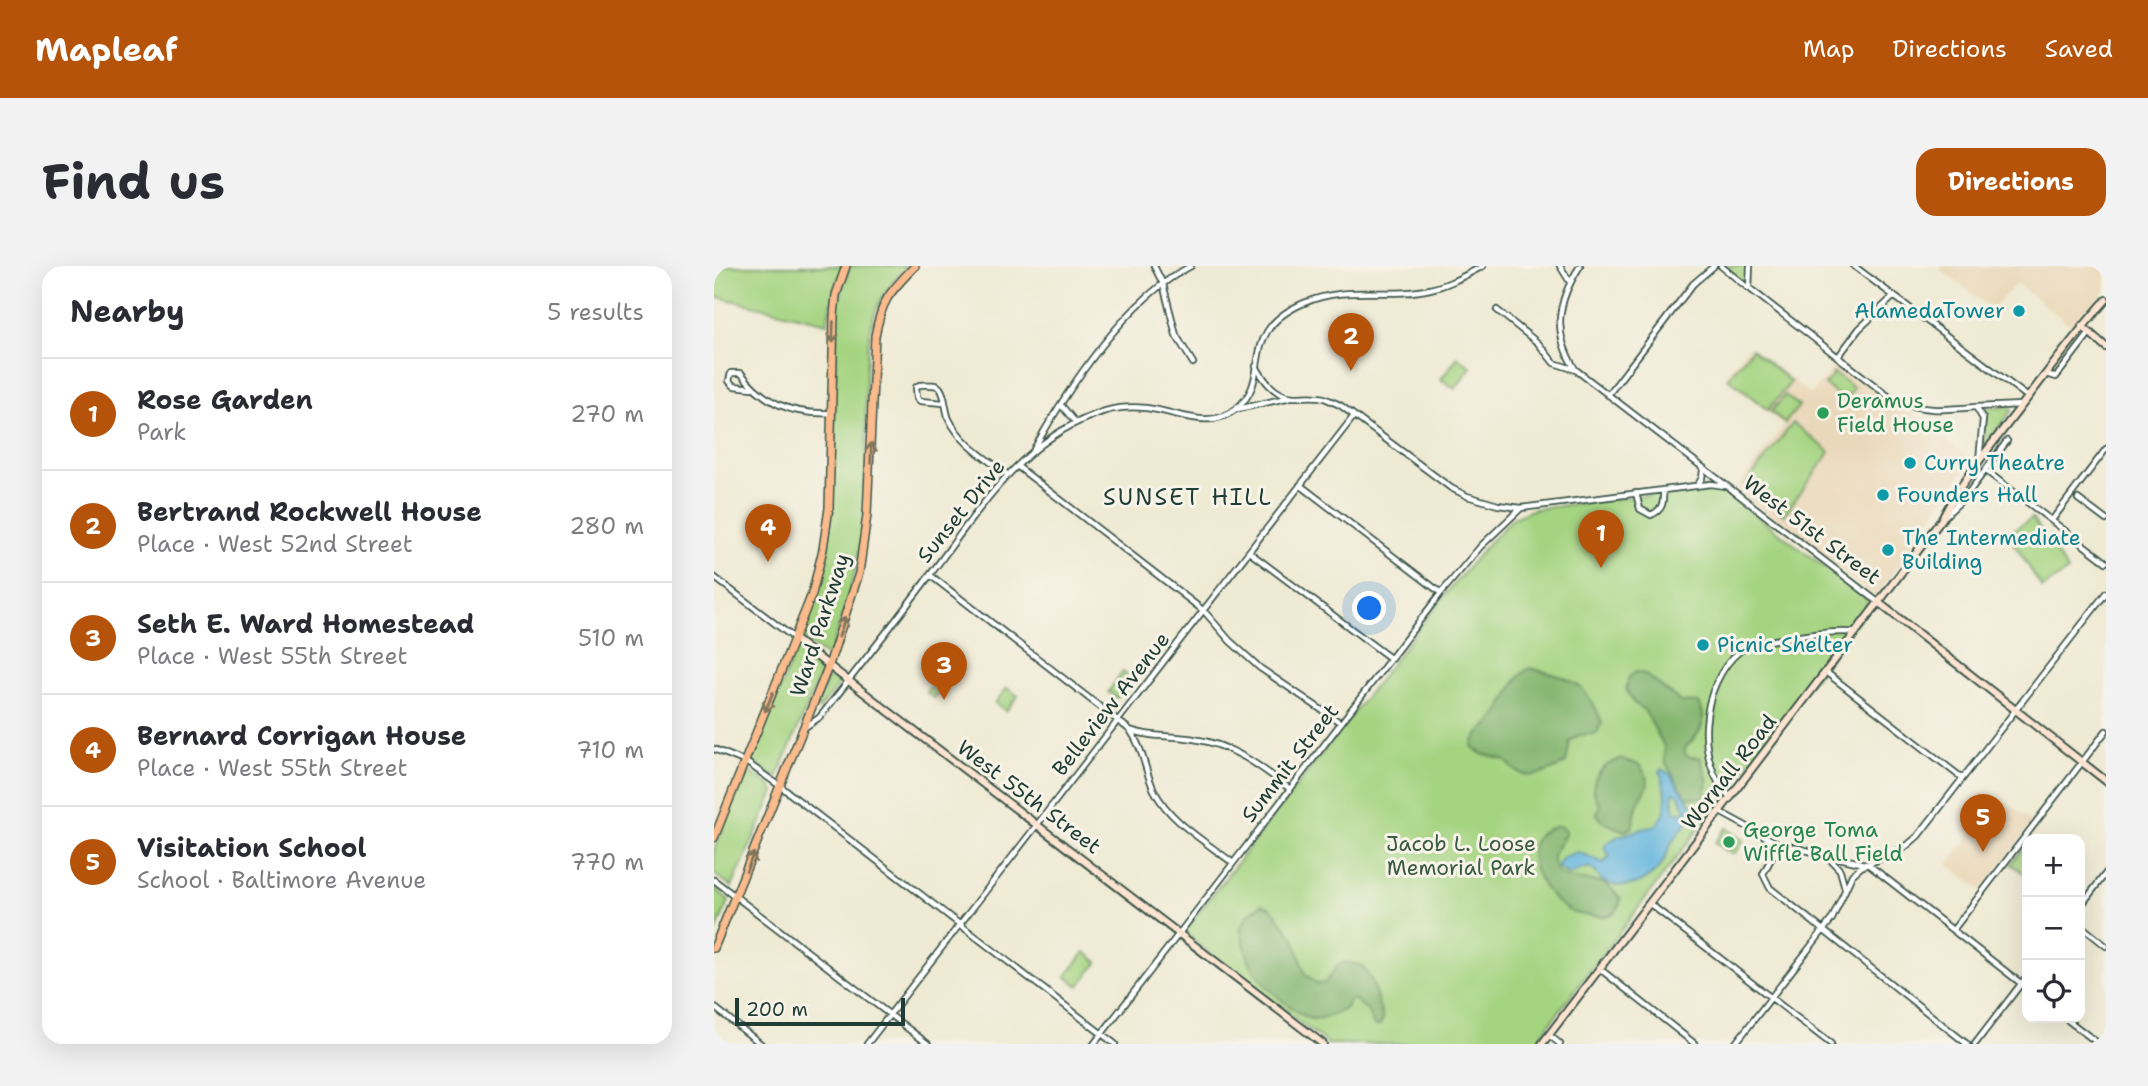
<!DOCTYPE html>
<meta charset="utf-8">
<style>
body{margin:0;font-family:"Shantell Sans",sans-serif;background:#f2f2f3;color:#2b2b33}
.controls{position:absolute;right:21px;bottom:21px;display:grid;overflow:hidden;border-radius:14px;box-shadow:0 7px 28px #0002}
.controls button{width:63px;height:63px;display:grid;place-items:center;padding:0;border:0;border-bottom:2px solid #e1e1e2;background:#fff;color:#2b2b33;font:35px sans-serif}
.scale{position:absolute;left:21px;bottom:18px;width:170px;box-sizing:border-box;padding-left:7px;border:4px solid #1f3d34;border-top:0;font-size:19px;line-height:24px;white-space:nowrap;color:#1f3d34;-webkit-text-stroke:5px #f7f3e8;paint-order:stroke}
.you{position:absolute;left:656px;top:343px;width:24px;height:24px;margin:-18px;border:5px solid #fff;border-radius:50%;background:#1a73e8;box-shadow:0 0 0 10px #1a73e833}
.badge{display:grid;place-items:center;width:46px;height:46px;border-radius:50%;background:#b45309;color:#fff;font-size:23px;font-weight:700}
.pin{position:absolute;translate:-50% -58px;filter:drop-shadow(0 2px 4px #0008)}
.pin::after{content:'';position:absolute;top:37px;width:24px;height:21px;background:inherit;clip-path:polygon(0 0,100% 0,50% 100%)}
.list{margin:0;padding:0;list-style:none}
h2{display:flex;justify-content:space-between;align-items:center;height:91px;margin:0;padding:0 28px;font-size:30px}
h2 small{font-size:23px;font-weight:400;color:#7c7c81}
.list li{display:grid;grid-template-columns:46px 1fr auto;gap:21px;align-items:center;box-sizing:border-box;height:112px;padding:0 28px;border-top:2px solid #e1e1e2}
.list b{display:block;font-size:26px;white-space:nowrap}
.list p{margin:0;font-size:23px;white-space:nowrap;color:#7c7c81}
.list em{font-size:23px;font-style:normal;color:#7c7c81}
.icon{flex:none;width:38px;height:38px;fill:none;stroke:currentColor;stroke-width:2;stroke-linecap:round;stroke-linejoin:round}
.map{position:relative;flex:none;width:1392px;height:778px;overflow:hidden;border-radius:21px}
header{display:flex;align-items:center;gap:42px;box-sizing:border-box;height:98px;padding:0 35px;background:#b45309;color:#fff}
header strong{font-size:33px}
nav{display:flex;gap:38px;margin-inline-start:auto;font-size:24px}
.intro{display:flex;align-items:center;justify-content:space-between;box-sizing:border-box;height:168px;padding:0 42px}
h1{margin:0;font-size:49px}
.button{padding:18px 32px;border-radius:21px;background:#b45309;color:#fff;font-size:24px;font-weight:700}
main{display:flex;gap:42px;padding:0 42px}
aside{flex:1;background:#fff;border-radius:21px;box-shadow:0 7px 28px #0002}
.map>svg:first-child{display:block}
.built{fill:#ead8ba}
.green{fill:#a5d481;stroke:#62885a;stroke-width:2}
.forest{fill:#84b66f;stroke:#527a52;stroke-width:2}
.water{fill:#63b5de;stroke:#417989;stroke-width:2;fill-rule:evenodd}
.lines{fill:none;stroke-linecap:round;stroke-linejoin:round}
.street-casing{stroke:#3e574c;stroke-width:8}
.secondary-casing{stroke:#3e574c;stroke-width:10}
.primary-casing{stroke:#3e574c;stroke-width:10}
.street{stroke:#fff;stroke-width:4.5}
.secondary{stroke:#fde4d1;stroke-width:6}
.primary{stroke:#fbbb8c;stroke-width:7}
.oneway{stroke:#82765c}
.culture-dot{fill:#0f9aa8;stroke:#f7f3e8;stroke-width:2.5}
.leisure-dot{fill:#2e9e5b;stroke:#f7f3e8;stroke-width:2.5}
.labels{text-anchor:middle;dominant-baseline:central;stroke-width:6;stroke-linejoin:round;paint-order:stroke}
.culture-label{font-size:21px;fill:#0d838f;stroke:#f7f3e8;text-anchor:start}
.leisure-label{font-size:21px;fill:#27864d;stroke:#f7f3e8;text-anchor:start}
.street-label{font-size:21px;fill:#1f3d34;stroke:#f7f3e8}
.park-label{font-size:21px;fill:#3a5b43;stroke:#f7f3e8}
.neighbourhood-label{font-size:23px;letter-spacing:2px;fill:#1f3d34;stroke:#f7f3e8}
</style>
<header>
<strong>Mapleaf</strong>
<nav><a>Map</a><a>Directions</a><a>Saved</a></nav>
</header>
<div class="intro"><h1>Find us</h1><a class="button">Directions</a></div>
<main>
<aside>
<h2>Nearby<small>5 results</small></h2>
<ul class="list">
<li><span class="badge">1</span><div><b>Rose Garden</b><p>Park</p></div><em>270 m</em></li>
<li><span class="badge">2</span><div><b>Bertrand Rockwell House</b><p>Place · West 52nd Street</p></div><em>280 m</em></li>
<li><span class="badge">3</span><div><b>Seth E. Ward Homestead</b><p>Place · West 55th Street</p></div><em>510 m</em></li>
<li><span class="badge">4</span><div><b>Bernard Corrigan House</b><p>Place · West 55th Street</p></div><em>710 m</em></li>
<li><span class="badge">5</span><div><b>Visitation School</b><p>School · Baltimore Avenue</p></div><em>770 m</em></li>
</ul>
</aside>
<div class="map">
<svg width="1392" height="778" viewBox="0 0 1392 778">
<rect width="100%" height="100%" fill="#f7f3e8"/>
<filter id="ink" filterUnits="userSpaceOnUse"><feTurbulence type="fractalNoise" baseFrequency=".0143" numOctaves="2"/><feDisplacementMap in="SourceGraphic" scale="14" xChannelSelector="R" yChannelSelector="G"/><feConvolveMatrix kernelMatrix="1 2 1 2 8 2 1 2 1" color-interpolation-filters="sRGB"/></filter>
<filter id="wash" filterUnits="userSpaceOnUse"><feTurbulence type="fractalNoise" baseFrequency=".00686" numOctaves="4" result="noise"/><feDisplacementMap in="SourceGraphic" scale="28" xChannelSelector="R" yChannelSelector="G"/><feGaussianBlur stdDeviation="1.57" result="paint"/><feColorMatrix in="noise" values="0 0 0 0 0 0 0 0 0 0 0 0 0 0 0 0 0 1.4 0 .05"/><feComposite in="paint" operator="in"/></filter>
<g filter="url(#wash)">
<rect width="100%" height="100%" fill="#efead3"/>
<path class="built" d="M1228,0H1392V24L1359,61L1302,17L1278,43L1226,3Z
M1035,80L1097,129L1123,95L1179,137L1194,144L1257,193L1162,332L1021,224L1070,159L1011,111Z
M1286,532L1319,556L1267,624L1234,598Z"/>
<path class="green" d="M2,0H129L121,20L113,57L0,30Z
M136,0H194C175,17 163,35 157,60C146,121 156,185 151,247C146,296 132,341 116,387L112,390L89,374L88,369C103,327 112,286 118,243L123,41Z
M1009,0H1034L1033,16L1031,18Z
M1038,83L1077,116L1054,144L1014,112Z
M744,91L757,101L741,123L727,113Z
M1120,107L1140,122L1131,135L1111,119Z
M1071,129L1085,140L1071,157L1057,146Z
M1296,141L1298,144L1274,176L1271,177L1269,175L1272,145L1274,142Z
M1079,157L1116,186L1070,249L1031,219Z
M992,222L1003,223L1017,230L1152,333L1153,343L820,778H614L471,668L472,663L730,330L771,281L799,252L820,243Z
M1318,252L1354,305L1328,322L1294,267Z
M82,383H86L109,402L63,512L40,497L38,491Z
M409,406L418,413L403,432L394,426Z
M119,409L125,414V418L105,444L103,440L115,410Z
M223,413L233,421L228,430L224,427L220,432L212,426Z
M293,422L304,430L292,445L281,437Z
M33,504L57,520L60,526L18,621L0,608V584Z
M1012,562L1030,574L1022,586L1018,588L1001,577Z
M1309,582L1313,583L1312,609L1297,598Z
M0,621L15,635L0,669Z
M371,686L384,696L365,720L352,710Z"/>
<path class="forest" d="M815,402C856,411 873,416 888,457L882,468L865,469L856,475L852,497C836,505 815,517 800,503C795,499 793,494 787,493C774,489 768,491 758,480C762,467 774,461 783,449C794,433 798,413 815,402Z
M922,406L931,408L967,436L985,437C995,456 985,469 971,482V488L975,491H986C991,507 999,517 988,532L972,531L951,496L950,480L936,454L930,444L920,437L912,423L915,411Z
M907,493L926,499C941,523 931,519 923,540C921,547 920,555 918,562L910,565L889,556L883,548L886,538C870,517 887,499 907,493Z
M845,560L852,565C850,576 838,582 839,594C842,621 875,610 891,618C897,621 902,627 907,633C905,646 898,652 885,650C876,649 866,650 858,646C827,633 793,568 845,560Z
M548,638L557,642L580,672L591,708L603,718L611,717L624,699L632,696L648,700L658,715L669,753L666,759L660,760L653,744L640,733L635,736L631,743C621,748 611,753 599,753C586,752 551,721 543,709C534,696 530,678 526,663L535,648Z"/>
<path class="water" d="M948,503L957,509L982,545C976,556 965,565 958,576C954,582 953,590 949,596C938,614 916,624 896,618C874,612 890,591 855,609L843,601L849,591L864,586L890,597L896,589L891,583V578L905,570L943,559L951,546L952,528L946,505ZM960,526L965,529L972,544L970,546H961L958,529Z"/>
</g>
<g filter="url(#ink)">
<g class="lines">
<defs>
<path id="street" d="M440,0L449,18L462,69L479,97
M846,0L856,16
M1007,0L1034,22
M1036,0L1035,22L1178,133C1209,146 1229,144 1262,141L1269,153L1265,194
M1140,0L1314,131
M783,44L824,77L840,97L862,104L1164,336
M1124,91L1145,63L1180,30
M542,100C550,115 562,131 581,131C591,131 600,129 610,132C615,134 621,137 626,139L737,222L753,230L784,239L807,242L997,218L1011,220
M861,103C838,66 843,36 866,0
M1332,108L1342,111L1375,68
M38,122L20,120L15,115L17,107H27C50,137 78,149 116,147
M894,129L979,18L1000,0
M230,137L206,135L203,132L202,121L205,119C211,119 222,117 226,122C232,130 231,144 235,153C248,179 272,192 294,209
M347,139L362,157
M1262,141L1308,139
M524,143L577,131
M320,183C354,122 413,32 477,0
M303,200L490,345L516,375L546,402L627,457
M1271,204L1392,296
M586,219L727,327
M983,220L988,212L989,204
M922,227L926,243L937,249C949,244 950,236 949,224
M1364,233L1392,254
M1231,250L1252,230L1293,175
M1338,254L1392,183
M535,286L676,392
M216,309L416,464C437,472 458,469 480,473C519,479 546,500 576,523
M0,311L80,372
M1113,407L1248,512
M90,462L106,451C143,404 180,357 216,309C262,248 305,177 380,149C396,142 414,140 432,142C462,145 496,166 523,142C560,111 522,66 590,37C634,18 674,33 716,23C735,19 752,9 769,0
M416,464C430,484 430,503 440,524C455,555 492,576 519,597
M0,483L32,496L66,520L401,778
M1017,532C979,497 986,417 1026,385C1040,374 1124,363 1142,367
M1006,546L1065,578L1155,599L1313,722
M1065,578L1049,608L1056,622L1253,778
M1112,589L1126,604L1131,622
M0,614L214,778
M936,638L1117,778
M1366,641L1392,607
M1366,659L1392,680
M1239,664L1392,465
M886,703L981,778
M0,741L47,778
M1351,752L1385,778
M835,769L846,778
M153,778L640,150
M380,778L727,327L767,280L807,242
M1021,778L1118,653L1138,609L1147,601L1189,583L1204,570L1392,327
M1261,778L1313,710"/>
<path id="secondary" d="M1368,60L1392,81
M1164,336L1392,515
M80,373L609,778
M828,778L1228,253C1249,212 1280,176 1308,139C1336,103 1362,67 1392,34"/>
<path id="primary" d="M0,572L98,328L109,283L115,242L120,50L122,29L132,0
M0,682L115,399L145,307L153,249L161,70C168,33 175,27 201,0"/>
</defs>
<use href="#street" class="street-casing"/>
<use href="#secondary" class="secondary-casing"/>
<use href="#primary" class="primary-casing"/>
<use href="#street" class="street"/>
<use href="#secondary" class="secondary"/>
<use href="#primary" class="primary"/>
</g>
<defs><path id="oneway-shaft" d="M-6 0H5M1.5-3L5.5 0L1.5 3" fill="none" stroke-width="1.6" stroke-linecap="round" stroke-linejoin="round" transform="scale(1.75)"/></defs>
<g class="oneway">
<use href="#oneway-shaft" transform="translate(119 66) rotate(92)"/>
<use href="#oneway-shaft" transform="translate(157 187) rotate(-88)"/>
<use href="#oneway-shaft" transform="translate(128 361) rotate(-72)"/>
<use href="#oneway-shaft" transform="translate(55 436) rotate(112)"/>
<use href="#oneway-shaft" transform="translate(36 596) rotate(-68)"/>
</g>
</g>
<g class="culture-dot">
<circle cx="1305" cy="45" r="7"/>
<circle cx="1196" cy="197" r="7"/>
<circle cx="1169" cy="229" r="7"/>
<circle cx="1174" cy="284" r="7"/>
<circle cx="989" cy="379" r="7"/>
</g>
<g class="leisure-dot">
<circle cx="1109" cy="147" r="7"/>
<circle cx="1015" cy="576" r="7"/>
</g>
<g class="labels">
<g class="culture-label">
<text x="1291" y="45" text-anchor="end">AlamedaTower</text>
<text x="1210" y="197">Curry Theatre</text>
<text x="1183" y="229">Founders Hall</text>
<text x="1188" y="272">The Intermediate<tspan x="1188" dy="24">Building</tspan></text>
<text x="1003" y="379">Picnic Shelter</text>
</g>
<g class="leisure-label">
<text x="1123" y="135">Deramus<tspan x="1123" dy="24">Field House</tspan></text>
<text x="1029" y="564">George Toma<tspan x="1029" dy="24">Wiffle Ball Field</tspan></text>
</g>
<g class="street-label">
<text transform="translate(247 245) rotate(-51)">Sunset Drive</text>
<text transform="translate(1098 264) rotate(37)">West 51st Street</text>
<text transform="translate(106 359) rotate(-72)">Ward Parkway</text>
<text transform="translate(397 438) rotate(-52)">Belleview Avenue</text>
<text transform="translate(576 497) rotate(-52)">Summit Street</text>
<text transform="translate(1015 506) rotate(-52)">Wornall Road</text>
<text transform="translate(315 531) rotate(37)">West 55th Street</text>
</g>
<g class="park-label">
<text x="747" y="578">Jacob L. Loose<tspan x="747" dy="24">Memorial Park</tspan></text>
</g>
<g class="neighbourhood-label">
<text x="474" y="231">SUNSET HILL</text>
</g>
</g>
</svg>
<div class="controls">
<button>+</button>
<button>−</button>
<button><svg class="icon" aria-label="locate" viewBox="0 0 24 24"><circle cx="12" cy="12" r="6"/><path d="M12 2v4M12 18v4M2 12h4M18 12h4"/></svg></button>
</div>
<div class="scale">200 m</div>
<div class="you"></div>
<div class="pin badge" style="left:887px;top:302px">1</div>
<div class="pin badge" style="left:637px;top:105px">2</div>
<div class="pin badge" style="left:230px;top:434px">3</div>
<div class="pin badge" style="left:54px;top:296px">4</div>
<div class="pin badge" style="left:1269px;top:586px">5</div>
</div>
</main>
